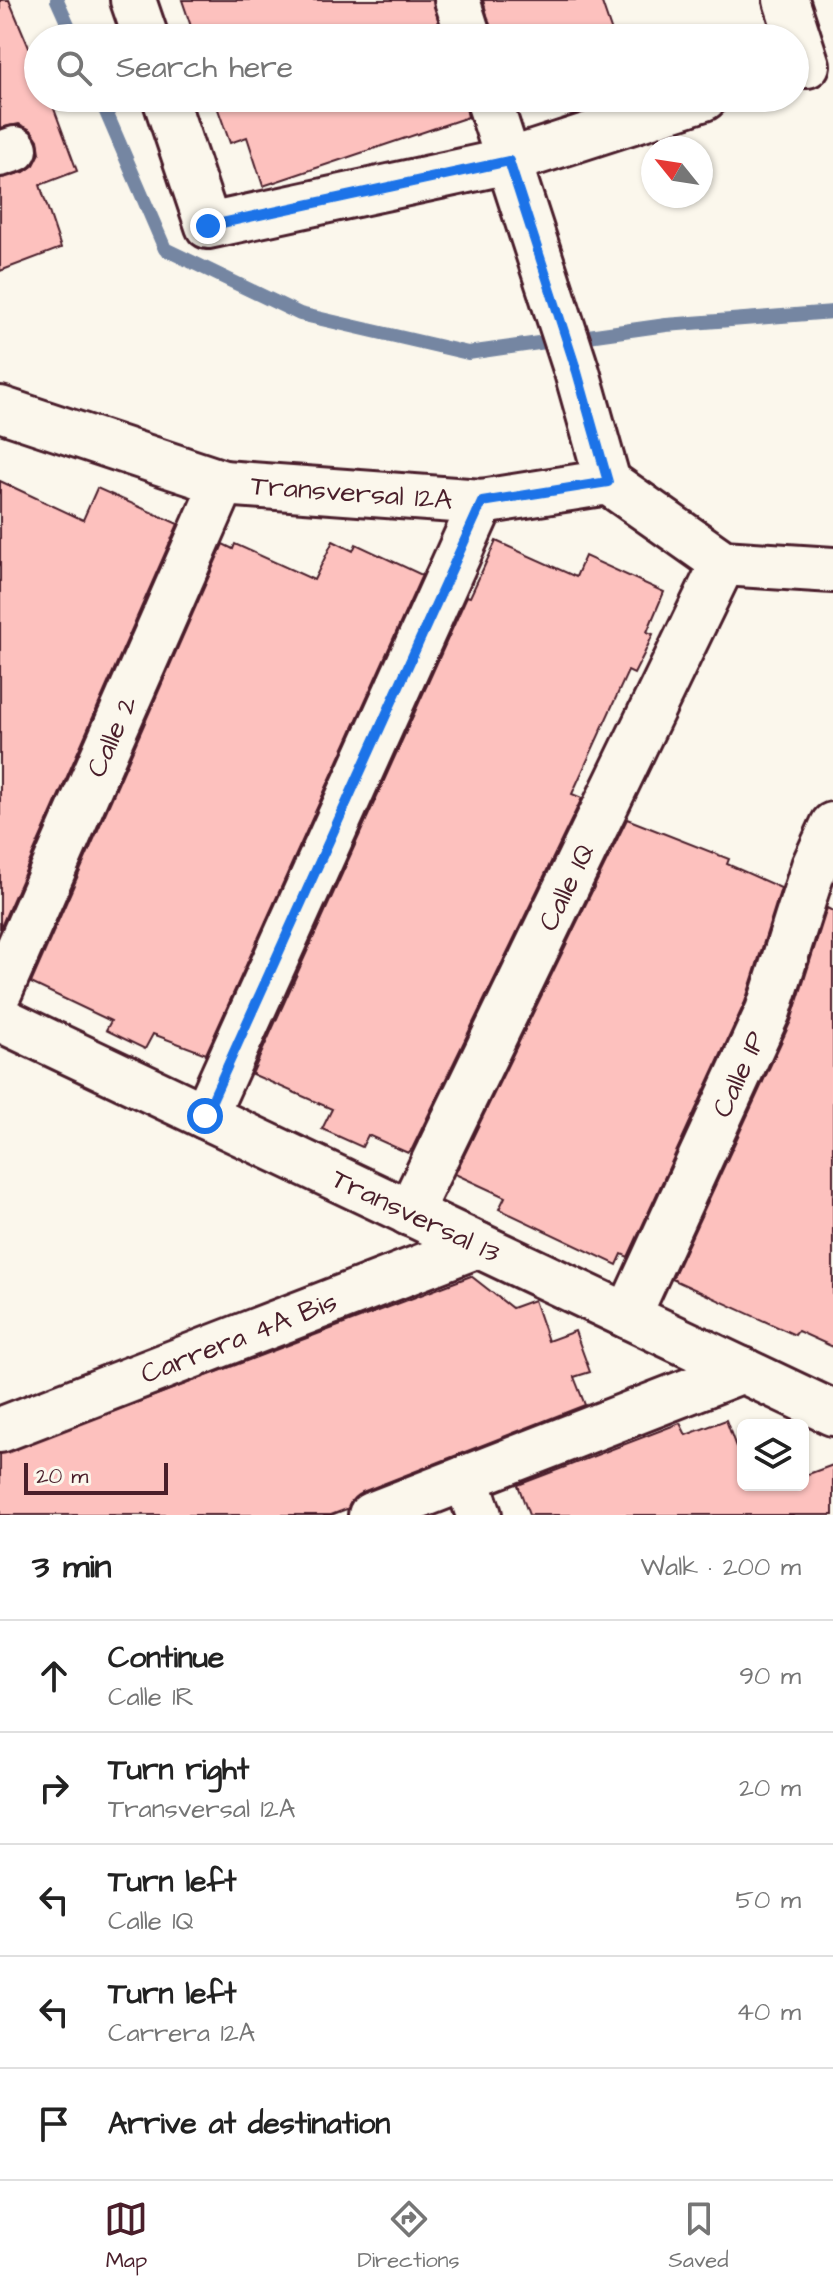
<!DOCTYPE html>
<meta charset="utf-8">
<style>
body{margin:0;font-family:"Architects Daughter",sans-serif;background:#f6f6f6;color:#222}
.controls{position:absolute;right:24px;bottom:24px;display:grid;overflow:hidden;border-radius:12px;box-shadow:0 2px 6px #0004}
.controls button{width:72px;height:72px;display:grid;place-items:center;padding:0;border:0;border-bottom:2px solid #e0e0e0;background:#fff;color:#222;font:40px sans-serif}
.compass{position:absolute;left:641px;top:136px;width:72px;height:72px;border-radius:50%;background:#fff;box-shadow:0 2px 6px #0004;rotate:300deg}
.scale{position:absolute;left:24px;bottom:20px;width:144px;box-sizing:border-box;padding-left:8px;border:4px solid #4a1f2b;border-top:0;font-size:22px;line-height:28px;white-space:nowrap;color:#4a1f2b;-webkit-text-stroke:6px #fbf7ec;paint-order:stroke}
.stop{position:absolute;width:24px;height:24px;margin:-18px;border:6px solid #1a73e8;border-radius:50%;background:#fff}
.stop.end{background:#1a73e8;border-color:#fff;box-shadow:0 2px 8px #0008}
.list{margin:0;padding:0;list-style:none}
h2{display:flex;justify-content:space-between;align-items:center;height:104px;margin:0;padding:0 32px;font-size:34px}
h2 small{font-size:26px;font-weight:400;color:#767676}
.list li{display:grid;grid-template-columns:52px 1fr auto;gap:24px;align-items:center;box-sizing:border-box;height:112px;padding:0 32px;border-top:2px solid #e0e0e0}
.list b{display:block;font-size:30px;white-space:nowrap}
.list p{margin:0;font-size:26px;white-space:nowrap;color:#767676}
.list em{font-size:26px;font-style:normal;color:#767676}
.icon{flex:none;width:44px;height:44px;fill:none;stroke:currentColor;stroke-width:2;stroke-linecap:round;stroke-linejoin:round}
.map{position:relative;flex:none;width:833px;height:1515px;overflow:hidden}
.search{position:absolute;background:#fff;box-shadow:0 2px 6px #0004;left:24px;right:24px;top:24px;height:88px;display:flex;align-items:center;gap:20px;box-sizing:border-box;padding:0 28px;border-radius:44px;color:#767676;font-size:30px}
.sheet{height:664px;background:#fff}
nav{display:flex;justify-content:space-around;align-items:center;box-sizing:border-box;height:112px;border-top:2px solid #e0e0e0;background:#fff;font-size:22px;color:#767676}
nav a{display:grid;justify-items:center;gap:4px}
nav .on{color:#4a1f2b}
.map>svg:first-child{display:block}
.lines{fill:none;stroke-linecap:round;stroke-linejoin:round}
.stream{stroke:#7586a2;stroke-width:14}
.building{fill:#fdc1be;stroke:#4a1f2b;stroke-width:2}
.street-casing{stroke:#4a1f2b;stroke-width:50}
.street{stroke:#fbf7ec;stroke-width:44}
.route{stroke:#1a73e8;stroke-width:10}
.labels{text-anchor:middle;dominant-baseline:central;stroke-width:6;stroke-linejoin:round;paint-order:stroke}
.street-label{font-size:28px;fill:#4a1f2b;stroke:#fbf7ec}
</style>
<div class="map">
<svg width="833" height="1515" viewBox="0 0 833 1515">
<rect width="100%" height="100%" fill="#fbf7ec"/>
<filter id="ink" filterUnits="userSpaceOnUse"><feTurbulence type="fractalNoise" baseFrequency=".0125" numOctaves="2"/><feDisplacementMap in="SourceGraphic" scale="16" xChannelSelector="R" yChannelSelector="G"/><feConvolveMatrix kernelMatrix="1 2 1 2 8 2 1 2 1" color-interpolation-filters="sRGB"/></filter>
<g filter="url(#ink)">
<g class="lines">
<path class="stream" d="M57,0L74,38
M100,98L165,249L300,314L468,353L666,325L833,312"/>
</g>
<path class="building" d="M0,0H9L38,69V98H50L77,171L40,185L61,248L0,271V178L24,172L34,165L40,153L38,140L31,130L19,124L0,128Z
M182,0H433L443,38H195Z
M483,0H601L614,38H493Z
M214,98H464L468,117L263,186L247,137L230,143Z
M0,481L83,520L97,488L178,524L0,929Z
M333,541L353,551L356,544L422,575L206,1054L153,1034L145,1049L106,1030L111,1021L31,983L223,544L233,549L235,544L314,580Z
M496,541L576,577L585,556L664,592L647,632L653,634L644,654L634,674L628,671L572,794L582,798L412,1149L408,1153L368,1135L362,1147L322,1129L332,1109L252,1074L467,596L470,597Z
M627,819L729,859L727,864L781,888L745,1002L628,1257L622,1254L617,1265L499,1209L505,1197L455,1174Z
M827,908L833,911V1347L798,1331L795,1335L672,1279L791,1021Z
M471,1276L512,1308L534,1300L548,1341L575,1331L590,1372L574,1377L585,1405L362,1492L347,1509L331,1515H0V1454Z
M726,1420L743,1466V1485H803V1476L833,1465V1515H529L518,1485L680,1423L686,1435Z"/>
<g class="lines">
<defs>
<g id="street">
<path d="M133,0L146,38"/>
<path d="M457,0L469,38"/>
<path d="M786,0L807,65"/>
<path d="M165,98L208,226L509,161L704,98"/>
<path d="M488,98L577,372L608,482"/>
<path d="M0,154L15,149"/>
<path id="s1" d="M0,409L223,483L482,502L608,482L723,563L833,570"/>
<path id="s2" d="M0,991L223,483"/>
<path id="s3" d="M0,1019L833,1413"/>
<path d="M205,1116L482,502"/>
<path id="s4" d="M409,1213L723,563"/>
<path id="s5" d="M628,1316L768,1011L814,866L833,825"/>
<path id="s6" d="M0,1430L478,1245"/>
<path d="M466,1478L479,1515"/>
<path d="M371,1515L743,1370"/>
</g>
</defs>
<use href="#street" class="street-casing"/>
<use href="#street" class="street"/>
</g>
</g>
<g class="lines" filter="url(#ink)">
<path class="route" d="M205,1116L482,502L608,482L577,372L509,161L208,226"/>
</g>
<g class="labels">
<g class="street-label">
<text stroke="none"><textPath href="#s1" startOffset="364">Transversal 12A</textPath></text>
<text stroke="none"><textPath href="#s2" startOffset="278">Calle 2</textPath></text>
<text stroke="none"><textPath href="#s4" startOffset="362">Calle 1Q</textPath></text>
<text stroke="none"><textPath href="#s5" startOffset="266">Calle 1P</textPath></text>
<text stroke="none"><textPath href="#s3" startOffset="460">Transversal 13</textPath></text>
<text stroke="none"><textPath href="#s6" startOffset="256">Carrera 4A Bis</textPath></text>
</g>
</g>
</svg>
<div class="controls">
<button><svg class="icon" aria-label="layers" viewBox="0 0 24 24"><path d="M12 4l9 5-9 5-9-5zM3 14l9 5 9-5"/></svg></button>
</div>
<svg class="compass" viewBox="-18 -18 36 36"><path d="M0-13l5 13h-10z" fill="#e53935"/><path d="M0 13l5-13h-10z" fill="#767676"/></svg>
<div class="scale">20 m</div>
<div class="stop" style="left:205px;top:1116px"></div>
<div class="stop end" style="left:208px;top:226px"></div>
<div class="search"><svg class="icon" aria-label="search" viewBox="0 0 24 24"><circle cx="10" cy="10" r="6"/><path d="M15 15l6 6"/></svg>Search here</div>
</div>
<section class="sheet">
<h2>3 min<small>Walk · 200 m</small></h2>
<ul class="list">
<li><svg class="icon" aria-label="ahead" viewBox="0 0 24 24"><path d="M12 20V5M6 11l6-6 6 6"/></svg><div><b>Continue</b><p>Calle 1R</p></div><em>90 m</em></li>
<li><svg class="icon" aria-label="right" viewBox="0 0 24 24"><path d="M7 20v-9h11M14 6l5 5-5 5"/></svg><div><b>Turn right</b><p>Transversal 12A</p></div><em>20 m</em></li>
<li><svg class="icon" aria-label="left" viewBox="0 0 24 24"><path d="M17 20v-9H6M10 6l-5 5 5 5"/></svg><div><b>Turn left</b><p>Calle 1Q</p></div><em>50 m</em></li>
<li><svg class="icon" aria-label="left" viewBox="0 0 24 24"><path d="M17 20v-9H6M10 6l-5 5 5 5"/></svg><div><b>Turn left</b><p>Carrera 12A</p></div><em>40 m</em></li>
<li><svg class="icon" aria-label="arrive" viewBox="0 0 24 24"><path d="M6 21V4h12l-3 4 3 4H6"/></svg><div><b>Arrive at destination</b></div></li>
</ul>
</section>
<nav>
<a class="on"><svg class="icon" aria-label="map" viewBox="0 0 24 24"><path d="M3 6l6-2 6 2 6-2v14l-6 2-6-2-6 2zM9 4v14M15 6v14"/></svg>Map</a>
<a><svg class="icon" aria-label="directions" viewBox="0 0 24 24"><path d="M12 3l9 9-9 9-9-9zM9 14v-3h6M13 9l2 2-2 2"/></svg>Directions</a>
<a><svg class="icon" aria-label="saved" viewBox="0 0 24 24"><path d="M7 4h10v16l-5-4-5 4z"/></svg>Saved</a>
</nav>
